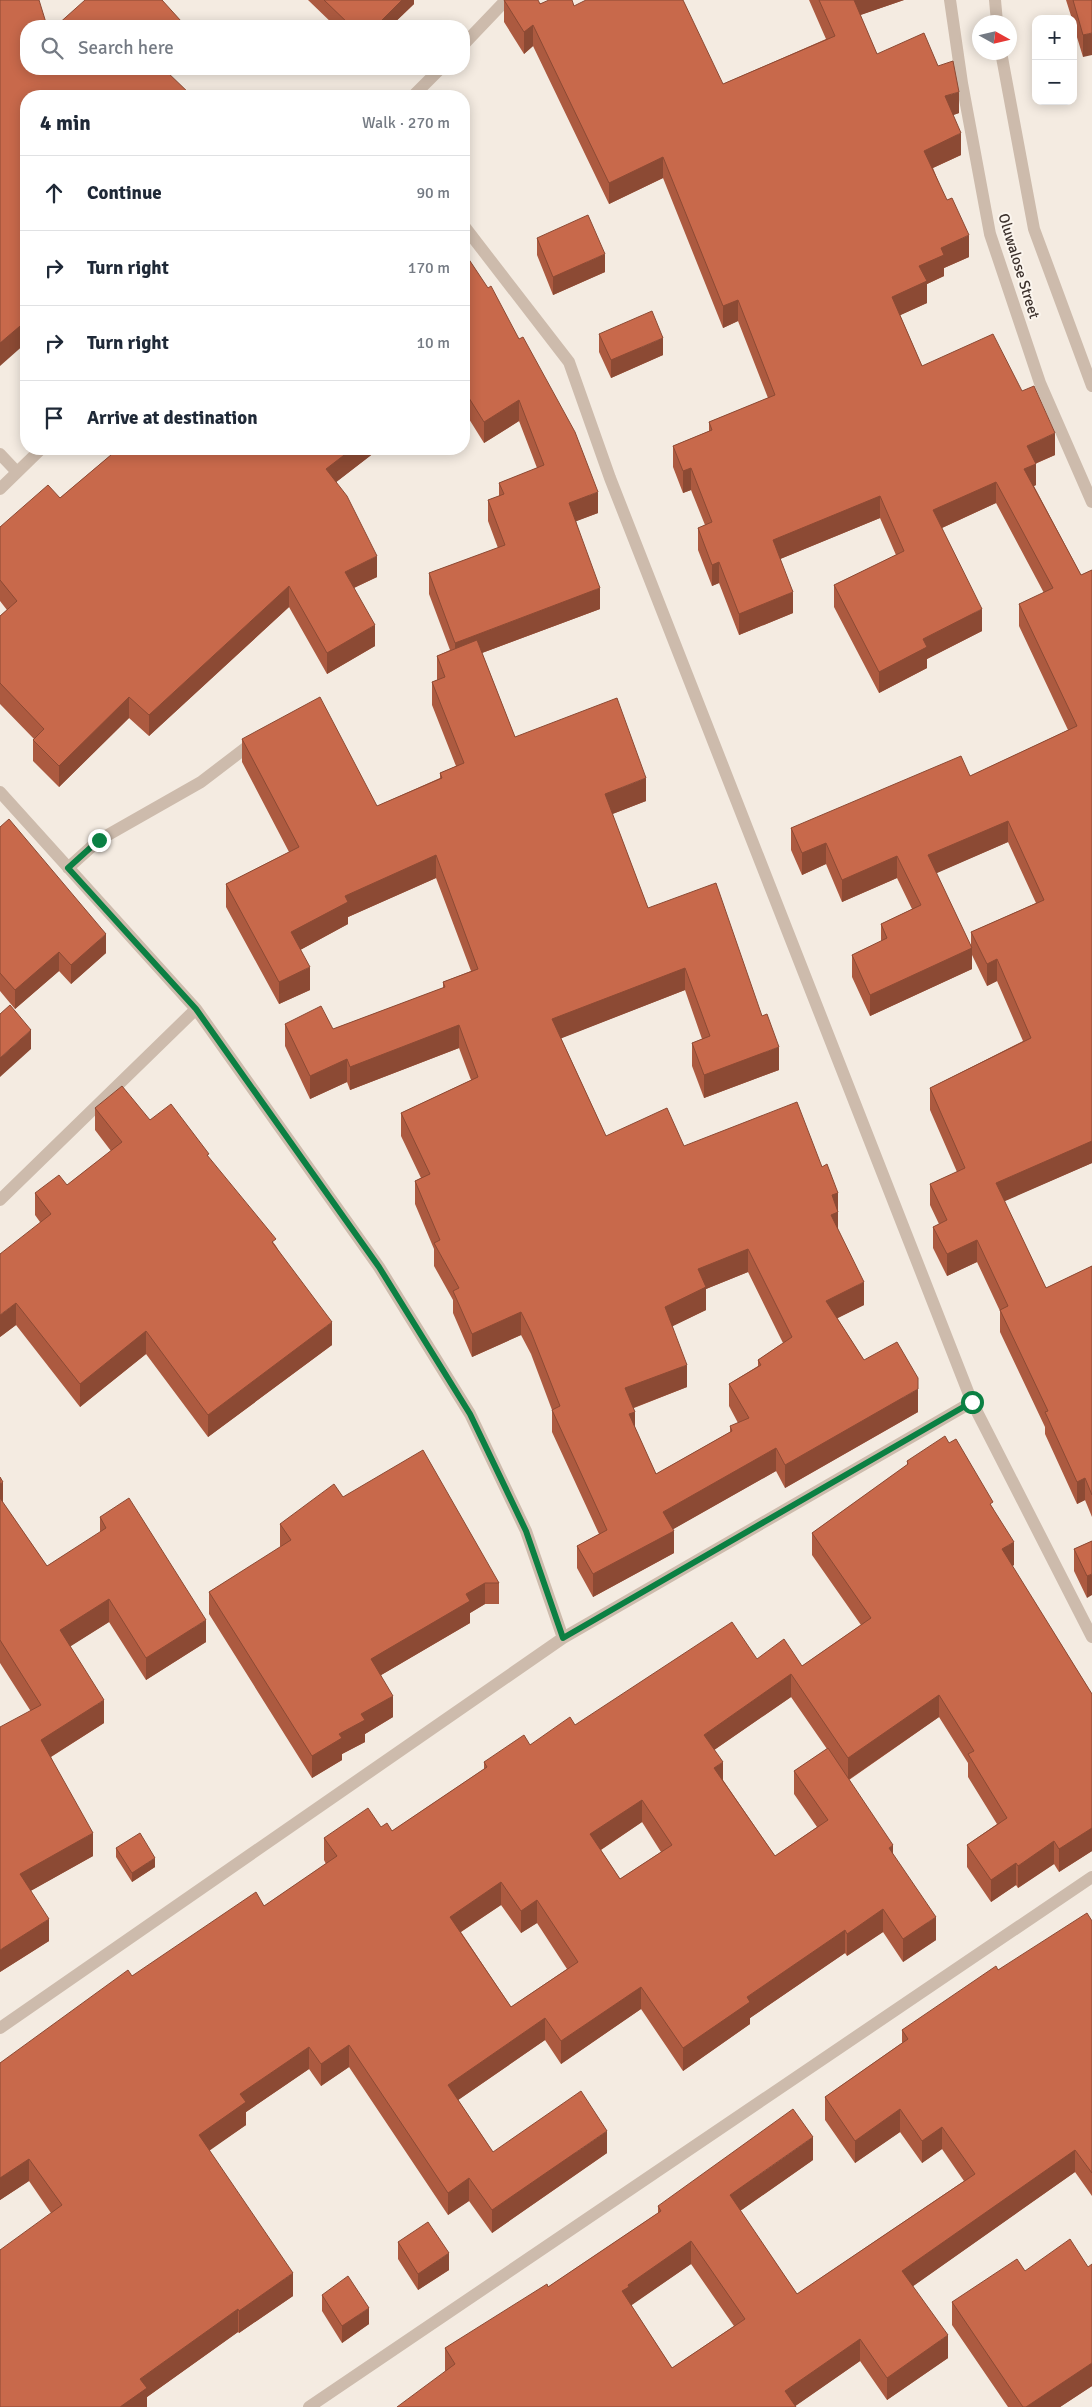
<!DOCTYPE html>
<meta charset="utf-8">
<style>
body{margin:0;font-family:Signika,sans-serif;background:#f2f2f3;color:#1f2937}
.controls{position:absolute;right:15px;top:15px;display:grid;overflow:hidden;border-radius:10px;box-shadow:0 2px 12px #0003}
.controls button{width:45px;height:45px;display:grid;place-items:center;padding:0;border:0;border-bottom:1px solid #e0e1e3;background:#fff;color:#1f2937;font:25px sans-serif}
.compass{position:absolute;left:972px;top:15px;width:45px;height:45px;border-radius:50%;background:#fff;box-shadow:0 2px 12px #0003;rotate:98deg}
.stop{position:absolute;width:15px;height:15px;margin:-11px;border:4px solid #0b8043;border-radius:50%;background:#fff}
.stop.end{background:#0b8043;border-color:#fff;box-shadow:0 1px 5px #0008}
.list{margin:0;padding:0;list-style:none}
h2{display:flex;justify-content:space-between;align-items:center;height:65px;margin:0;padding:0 20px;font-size:21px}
h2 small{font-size:16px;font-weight:400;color:#747a83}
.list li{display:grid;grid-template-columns:32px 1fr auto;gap:15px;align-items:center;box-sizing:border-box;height:75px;padding:0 20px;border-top:1px solid #e0e1e3}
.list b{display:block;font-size:19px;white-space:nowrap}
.list em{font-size:16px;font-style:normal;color:#747a83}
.icon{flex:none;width:28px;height:28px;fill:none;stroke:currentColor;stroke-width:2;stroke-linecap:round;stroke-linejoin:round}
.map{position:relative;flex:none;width:1092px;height:2407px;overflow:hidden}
.search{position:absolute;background:#fff;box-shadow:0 2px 12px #0003;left:20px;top:20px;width:450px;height:55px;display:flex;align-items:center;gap:12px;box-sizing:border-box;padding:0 18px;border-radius:20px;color:#747a83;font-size:19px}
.panel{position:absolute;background:#fff;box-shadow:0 2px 12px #0003;left:20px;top:90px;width:450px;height:365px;border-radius:20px}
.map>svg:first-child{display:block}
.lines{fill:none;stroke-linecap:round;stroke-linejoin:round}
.minor{stroke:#cdbbac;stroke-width:12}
.wall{fill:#ac5a40;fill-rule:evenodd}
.shaded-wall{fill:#8c4a34}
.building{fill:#c8694b;stroke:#8c4a34;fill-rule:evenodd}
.route{stroke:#0b8043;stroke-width:6}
.labels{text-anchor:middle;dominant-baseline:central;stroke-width:4;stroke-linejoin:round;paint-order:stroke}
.street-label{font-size:15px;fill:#3b302b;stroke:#fbf5ee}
</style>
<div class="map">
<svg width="1092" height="2407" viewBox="0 0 1092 2407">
<rect width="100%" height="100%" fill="#f4ebe1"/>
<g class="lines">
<path class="minor" d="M950,0L962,83L990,234L1040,383L1092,502
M995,0L997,22
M464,44L506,0
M1001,52L1034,229L1092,386
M413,96L440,69
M464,226L569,362L610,478L972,1402L1092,1637
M0,454L17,472
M0,489L41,449
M0,792L196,1009L379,1267L470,1414L526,1531L563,1638
M68,868L99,840L201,782L256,740
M0,1200L196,1009
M0,2028L563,1638L972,1402
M309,2407L1092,1877"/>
</g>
<path class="wall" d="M308,0H414V4L391,26H335Z
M504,0L574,6L723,84L826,39L809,0H904L860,15L877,54L938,66L959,113L953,115L961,155L933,168L969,257L944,268V276L927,284V303L900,315L922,366L1055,455L1035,464L1036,485L1034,486L1081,575L1092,570V1163L1004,1201L1046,1288L1092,1266V1517L1085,1500L1077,1504L1045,1434V1427L1000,1332V1311L977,1262L947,1276L933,1248V1227L939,1224L930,1205V1184L957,1172L930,1110V1088L1023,1041L997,981L987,986L972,955V969L870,1016L852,977V955L881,941V924L912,909L897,878L842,902L826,864L802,875L791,850V828L970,776L1068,730L1019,626V604L1044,593L996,503L942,528L982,631L927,659V668L879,693L834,607V585L896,555L880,518L780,559L793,613L739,635L719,583L712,586L698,550V528L705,525L691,490L683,493L673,467V446L709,431V422L768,398L738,321L723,328L663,178L609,204L533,46L524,54L504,22ZM1008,842L1036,903L971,932V946L936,873Z
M1066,0H1092L1083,57L1073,24V19H1072Z
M537,238L605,272L553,295L537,255Z
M464,252L598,513L576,521L600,609L482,653L515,737L646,801L612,814L648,908L779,1070L704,1098L692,1066V1043L702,1039L685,990L561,1038L606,1136L684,1146L822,1167L838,1193V1231L864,1305L837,1318L864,1360L918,1412L785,1488L776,1471L673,1529L674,1553L593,1597L577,1568V1546L599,1534L552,1432V1410L531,1354L521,1335L472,1357L453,1313V1300L434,1266V1249L415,1204V1181L421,1178L401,1136V1113L471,1080L459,1048L350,1090L347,1082L310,1099L285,1046V1024L333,1029L443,988V982L471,971L436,878L348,917V924L300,950L310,990L279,1004L226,907V884L289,852L242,762V739L377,806L440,778V773L456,766L432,705V682L437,680V656L450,650L429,594V573L498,548L488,521V500L499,496V483L537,468L519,421L484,443L469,419L464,422ZM748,1272L783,1343L758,1360V1366L729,1384V1406L738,1423L730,1426V1432L656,1474L635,1428L634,1408L687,1387L672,1326L706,1310V1289Z
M599,334L663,355L611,378L599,352Z
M118,449H379L336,482L377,577L354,588L375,646L327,674L289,607L149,736L129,718L59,787L33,761V740L34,739L0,704V616L7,610L0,601V527L60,498Z
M0,827L106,953L71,984L59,971L15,1009L0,991Z
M95,1108L150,1120L209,1158L276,1246L332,1345L208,1437L146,1354L80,1407L16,1325L0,1337L40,1222L35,1215V1193L67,1185L111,1151L95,1130Z
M949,1443L993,1508L1014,1565L1012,1566L1092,1694V1851L1059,1872L1054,1864L1018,1888L1016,1885L991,1902L967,1867V1845L997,1824L968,1777V1763L939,1717L849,1780L893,1854L936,1940L903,1962L883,1932L847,1956L845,1953L750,2018V2024L683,2071L641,2009L561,2064L545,2040L458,2100L493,2152L607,2153L492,2233L469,2201L448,2215L349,2067L321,2086L309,2069L246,2112V2125L209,2150L293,2296L239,2333L238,2332L147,2397V2407L51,2213L29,2181L0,2200V2063L132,1976L264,1906L326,1864L324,1860V1838L381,1827L392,1831L484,1769V1762L530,1745L575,1725L757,1659L802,1666L861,1625L812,1555V1533L907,1465V1461ZM791,1697L827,1749L794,1771V1794L817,1827L775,1856L723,1780L714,1750ZM642,1822L661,1852L620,1879L601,1850ZM501,1905L521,1933L537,1923L567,1969L511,2007L461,1932Z
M0,1477L3,1503L47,1566L100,1533V1517L206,1642L146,1680L109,1622L70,1646L104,1723L51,1757L93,1856L30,1891L49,1941L0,1972L30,1710L0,1663Z
M343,1497L499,1583V1604H485L470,1613V1623L381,1675L393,1717L365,1734V1742L342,1754V1760L312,1778L209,1614V1592L281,1547L280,1546V1524Z
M1092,1541L1087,1598L1074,1571V1549Z
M116,1848L155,1867L132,1882L116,1857Z
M1092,1921V2196L1075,2172L913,2286L948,2358L887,2400L860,2361L795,2406L445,2371V2348L548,2287L658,2213V2206L813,2160L740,2211L797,2294L964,2181L942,2149L922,2163L900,2132L855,2163L825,2120V2097L902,2043V2030L998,1970ZM691,2264L734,2326L672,2368L631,2305Z
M398,2242L449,2270L418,2290L398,2259Z
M1088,2267L1092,2386L1060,2407H1008L952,2325V2302L1025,2271Z
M322,2295L369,2324L342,2343L322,2311Z"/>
<path class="shaded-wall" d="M402,0H414V4L391,26H376Z
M852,0H904L852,18Z
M181,21V26H176Z
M533,25V46L524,54V32Z
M1092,33V55L1083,57V35Z
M959,92V113L945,118V96Z
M961,133V155L924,172V151Z
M663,157V178L609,204V183Z
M969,235V257L944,268V276L927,284V303L892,319V297L919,266L941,248Z
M605,254V272L553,295V277Z
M738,300V321L723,328V306Z
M26,318V343L0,366V343Z
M663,338V355L611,378V360Z
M469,398V419L464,422V402Z
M519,400V421L484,443V422Z
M1055,433V455L1027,467V446Z
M352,449H379L326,490V469Z
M1036,464V485L1024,490V469Z
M691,468V490L683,493V471Z
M996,482V503L933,532V510Z
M598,492V513L569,524V503Z
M880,496V518L773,562V540Z
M377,556V577L345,592V572Z
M719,562V583L712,586V565Z
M289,586V607L149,736V715Z
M600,588V609L455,663V643Z
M793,592V613L739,635V614Z
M982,609V631L927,659V668L879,693V672L923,639Z
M375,625V646L327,674V653Z
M129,697V718L59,787V766Z
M646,778V801L605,817V794Z
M1008,821V842L928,877V855Z
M826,843V864L802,875V853Z
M436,855V878L348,917V924L291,955V932L345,896Z
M897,856V878L842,902V880Z
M106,934V953L71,984V965Z
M972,948V969L870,1016V995Z
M59,952V971L15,1009V990Z
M997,959V981L987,986V964Z
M310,967V990L279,1004V982Z
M685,968V990L552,1042V1019Z
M459,1025V1048L350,1090V1067Z
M31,1030V1049L0,1077V1058Z
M779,1047V1070L704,1098V1075Z
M347,1059V1082L310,1099V1076Z
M1092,1141V1163L996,1205V1183Z
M838,1193V1235L831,1215L832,1195Z
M977,1240V1262L947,1276V1254Z
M748,1249V1272L706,1289V1310L665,1330V1307L698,1269Z
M864,1282V1305L826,1324V1301Z
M16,1303V1325L0,1337V1315Z
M521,1312V1335L472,1357V1334Z
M332,1322V1345L208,1437V1415Z
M146,1331V1354L80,1407V1384Z
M687,1365V1387L625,1411V1388Z
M918,1389V1412L785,1488V1465Z
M635,1412V1434L629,1414Z
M776,1448V1471L663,1535V1512Z
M1085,1478V1500L1077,1504V1482Z
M3,1482V1504L0,1507V1484Z
M674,1531V1553L593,1597V1574Z
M1014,1542V1565L1002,1572V1549Z
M1092,1574V1595L1087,1598V1576Z
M485,1583V1604L470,1613V1623L371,1681V1659L466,1594Z
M109,1599V1622L60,1653V1630Z
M206,1620V1642L146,1680V1658Z
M791,1674V1697L704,1757V1735Z
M939,1695V1717L848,1780V1758Z
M393,1696V1717L365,1734V1742L342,1754V1760L312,1778V1756L339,1734L361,1714Z
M104,1700V1723L41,1763V1740Z
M723,1762V1785L714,1768Z
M642,1800V1822L590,1857V1834Z
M1092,1828V1851L1059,1872V1849Z
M93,1833V1856L20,1897V1874Z
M1054,1841V1864L1018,1888V1866Z
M893,1845V1868L889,1848Z
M155,1858V1867L132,1882V1873Z
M1016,1863V1885L991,1902V1880Z
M501,1882V1905L450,1939V1917Z
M537,1900V1923L521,1933V1911Z
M883,1909V1932L847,1956V1934Z
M936,1917V1940L903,1962V1939Z
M49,1919V1941L0,1972V1950Z
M845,1930V1953L750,2018V2024L683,2071V2048L747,1997Z
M641,1987V2009L561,2064V2041Z
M545,2018V2040L448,2107V2085Z
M349,2045V2067L321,2086V2064Z
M309,2047V2069L246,2112V2125L199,2158V2135L240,2094Z
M900,2109V2132L855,2163V2141Z
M942,2127V2149L922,2163V2141Z
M607,2131V2153L492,2233V2210Z
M813,2137V2160L730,2218V2195Z
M1075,2150V2172L902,2294V2271Z
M29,2159V2181L0,2200V2178Z
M469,2178V2201L448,2215V2193Z
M691,2241V2264L629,2307L622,2291L628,2285Z
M449,2253V2270L418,2290V2274Z
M293,2273V2296L239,2333V2311Z
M369,2308V2324L342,2343V2326Z
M238,2309V2332L147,2397V2407H120L140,2379Z
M948,2335V2358L887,2400V2378Z
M860,2339V2361L794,2407L785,2391Z
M1092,2363V2386L1060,2407H1026Z"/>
<path class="building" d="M0,0H39L47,26H26V69H164L192,96H26V321L0,343Z
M85,0H162L181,21L176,26H56Z
M324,0H402L376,26H351Z
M504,0H538L540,4L549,0H572L574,6L586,0H683L723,84L835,36L819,0H854L877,54L924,33L938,66L953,61L959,92L945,96L961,133L924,151L947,200L952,198L969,235L941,248L944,255L919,266L927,281L892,297L922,366L993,334L1022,391L1034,386L1055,433L1027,446L1036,464L1024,469L1081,575L1092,570V1141L996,1183L1046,1288L1092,1266V1495L1085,1478L1077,1482L1045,1412L1048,1411L1000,1310L1008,1306L977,1240L947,1254L933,1227L947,1220L930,1184L965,1168L930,1088L1031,1038L997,959L987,964L971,932L1044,900L1008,821L928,855L972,948L870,995L852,955L887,938L881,924L921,905L897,856L842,880L826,843L802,853L791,828L961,756L970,776L1077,726L1019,604L1053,588L996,482L933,510L982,609L923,639L927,647L879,672L834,585L904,551L880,496L773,540L793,592L739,614L719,562L712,565L698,528L712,522L691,468L683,471L673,446L712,430L709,422L775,395L738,300L723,306L663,157L609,183L533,25L524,32Z
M1073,0H1092V33L1083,35Z
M588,215L605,254L553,277L537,238Z
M464,252L488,288L491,286L519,339L523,337L575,432L598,492L569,503L600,588L455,643L429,573L505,545L488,500L504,494L499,483L544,465L519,400L484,422L469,398L464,402Z
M652,311L663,338L611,360L599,334Z
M118,449H352L326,469L347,496L377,556L345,572L375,625L327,653L289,586L149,715L129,697L59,766L33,740L44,729L0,683V616L17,601L0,580V527L48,485L60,498Z
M477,640L515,737L617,698L646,778L605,794L648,908L716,883L762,1016L767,1014L779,1047L704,1075L692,1043L710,1036L685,968L552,1019L606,1136L667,1108L684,1146L797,1102L822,1167L827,1164L838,1193L832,1195L838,1212L831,1215L864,1282L826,1301L864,1360L897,1342L918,1378V1389L785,1465L776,1448L663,1512L674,1531L593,1574L577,1546L607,1530L552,1410L560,1406L531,1332L521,1312L472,1334L453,1291L459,1288L434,1243L440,1240L415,1181L430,1174L401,1113L478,1077L459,1025L350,1067L347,1059L310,1076L285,1024L321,1006L333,1029L445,987L443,982L478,969L436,855L345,896L348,902L291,932L310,967L279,982L226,884L299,847L242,739L320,697L377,806L442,778L440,773L464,763L432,682L445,677L437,656ZM748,1249L792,1337L758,1360L761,1365L729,1384L749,1418L730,1426L732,1431L656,1474L629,1414L635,1412L625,1388L687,1365L665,1307L706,1287L698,1269Z
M9,819L106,934L71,965L59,952L15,990L0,973V827Z
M10,1005L31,1030L0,1058V1014Z
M122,1086L150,1120L171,1104L209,1154L207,1155L276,1239L272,1242L332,1322L208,1415L146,1331L80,1384L16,1303L0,1315V1254L51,1214L35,1193L59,1175L67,1185L122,1142L95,1108Z
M945,1436L949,1443L956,1439L993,1502L990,1504L1014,1542L1002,1549L1092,1694V1828L1059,1849L1054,1841L1018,1866L1016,1863L991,1880L967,1845L1007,1818L968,1754L974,1751L939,1695L848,1758L791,1674L704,1735L723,1762L714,1768L775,1856L828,1820L794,1771L828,1748L893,1845L889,1848L936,1917L903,1939L883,1909L847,1934L845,1930L747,1997L750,2002L683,2048L641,1987L561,2041L545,2018L448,2085L493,2152L581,2091L607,2131L492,2210L469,2178L448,2193L349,2045L321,2064L309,2047L240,2094L246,2102L199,2135L293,2273L239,2311L238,2309L140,2379L147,2388L120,2407H0V2250L62,2205L29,2159L0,2178V2063L128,1970L132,1976L256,1892L264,1906L337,1856L324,1838L368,1808L381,1827L387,1823L392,1831L487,1767L484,1762L524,1735L530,1745L570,1717L575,1725L732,1622L757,1659L784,1639L802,1666L871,1618L812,1533L908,1464L907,1461ZM642,1800L672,1845L620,1879L590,1834ZM501,1882L521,1911L537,1900L578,1962L511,2007L450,1917Z
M423,1450L499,1583H485L466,1594L470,1601L371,1659L393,1696L361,1714L365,1720L339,1734L342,1738L312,1756L209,1592L291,1540L280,1524L334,1484L343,1497Z
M0,1477L3,1482L0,1484Z
M0,1498L47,1566L106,1528L100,1517L129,1498L206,1620L146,1658L109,1599L60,1630L104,1700L41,1740L93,1833L20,1874L49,1919L0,1950V1727L41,1705L0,1640Z
M1092,1541V1574L1087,1576L1074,1549Z
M140,1833L155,1858L132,1873L116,1848Z
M1087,1913L1092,1921V2173L1075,2150L902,2271L948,2335L887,2378L860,2339L785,2391L796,2407H397L455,2364L445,2348L547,2284L548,2287L661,2211L658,2206L793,2109L813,2137L730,2195L797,2294L975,2174L942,2127L922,2141L900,2109L855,2141L825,2097L908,2039L902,2030L996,1966L998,1970ZM691,2241L745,2319L672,2368L622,2291L629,2287L628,2285Z
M428,2222L449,2253L418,2274L398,2242Z
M1070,2239L1088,2267L1092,2264V2363L1026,2407H1023L952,2302L1017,2259L1025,2271Z
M348,2276L369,2308L342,2326L322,2295Z"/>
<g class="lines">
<path class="route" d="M99,840L68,868L196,1009L379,1267L470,1414L526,1531L563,1638L972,1402"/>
</g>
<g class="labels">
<g class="street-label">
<text transform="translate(1019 266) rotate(73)">Oluwalose Street</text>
</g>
</g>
</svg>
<div class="controls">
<button>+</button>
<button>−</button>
</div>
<svg class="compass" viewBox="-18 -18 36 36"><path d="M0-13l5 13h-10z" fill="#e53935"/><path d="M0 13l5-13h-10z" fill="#747a83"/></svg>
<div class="stop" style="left:972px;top:1402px"></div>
<div class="stop end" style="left:99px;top:840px"></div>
<div class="search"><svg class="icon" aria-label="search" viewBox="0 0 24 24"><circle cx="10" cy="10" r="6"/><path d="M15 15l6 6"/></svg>Search here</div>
<section class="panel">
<h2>4 min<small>Walk · 270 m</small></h2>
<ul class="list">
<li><svg class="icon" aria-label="ahead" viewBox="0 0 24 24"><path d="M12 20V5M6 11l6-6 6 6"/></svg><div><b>Continue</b></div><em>90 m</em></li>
<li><svg class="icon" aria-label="right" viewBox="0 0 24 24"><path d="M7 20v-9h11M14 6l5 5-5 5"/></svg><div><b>Turn right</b></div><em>170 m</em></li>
<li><svg class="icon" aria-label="right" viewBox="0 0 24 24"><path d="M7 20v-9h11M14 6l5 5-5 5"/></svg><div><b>Turn right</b></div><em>10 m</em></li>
<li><svg class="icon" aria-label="arrive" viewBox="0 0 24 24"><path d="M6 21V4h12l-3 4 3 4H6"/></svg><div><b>Arrive at destination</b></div></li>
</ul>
</section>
</div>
